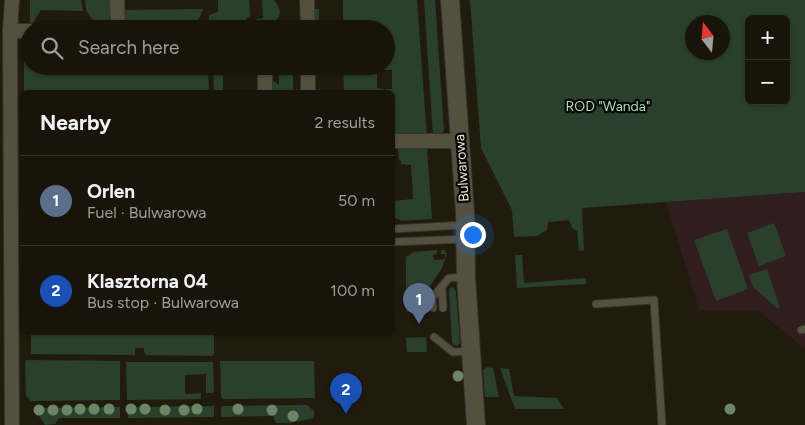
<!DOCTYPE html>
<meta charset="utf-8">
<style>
body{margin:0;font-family:Figtree,sans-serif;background:#211d13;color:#f1f3f6}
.controls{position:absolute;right:15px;top:15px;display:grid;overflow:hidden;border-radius:8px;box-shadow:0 1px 4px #0004}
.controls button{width:45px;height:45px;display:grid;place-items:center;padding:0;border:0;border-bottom:1px solid #36332b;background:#18140a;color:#f1f3f6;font:25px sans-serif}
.compass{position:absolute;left:685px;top:15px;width:45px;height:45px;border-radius:50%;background:#18140a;box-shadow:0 1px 4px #0004;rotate:344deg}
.you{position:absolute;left:472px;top:234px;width:18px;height:18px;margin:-12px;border:4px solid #fff;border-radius:50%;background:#1a73e8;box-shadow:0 0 0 8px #1a73e833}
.badge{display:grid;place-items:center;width:32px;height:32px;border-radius:50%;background:#d93025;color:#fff;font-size:16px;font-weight:700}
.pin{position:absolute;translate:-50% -41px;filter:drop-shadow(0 1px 2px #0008)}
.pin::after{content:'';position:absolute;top:26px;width:18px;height:15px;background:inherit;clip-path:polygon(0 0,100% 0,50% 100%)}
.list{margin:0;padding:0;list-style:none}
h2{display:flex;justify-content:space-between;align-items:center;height:65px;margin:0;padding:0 20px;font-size:21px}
h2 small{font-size:16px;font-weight:400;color:#9f9e9c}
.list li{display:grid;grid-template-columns:32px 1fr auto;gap:15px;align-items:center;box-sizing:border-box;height:90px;padding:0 20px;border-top:1px solid #36332b}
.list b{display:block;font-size:19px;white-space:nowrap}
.list p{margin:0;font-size:16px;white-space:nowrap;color:#9f9e9c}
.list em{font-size:16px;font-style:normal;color:#9f9e9c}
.icon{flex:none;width:28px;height:28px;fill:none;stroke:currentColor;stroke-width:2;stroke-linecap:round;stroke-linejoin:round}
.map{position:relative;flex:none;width:805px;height:425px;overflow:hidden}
.search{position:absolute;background:#18140a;box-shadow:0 1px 4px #0004;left:20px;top:20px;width:375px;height:55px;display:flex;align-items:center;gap:12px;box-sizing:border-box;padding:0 18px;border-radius:28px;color:#9f9e9c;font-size:19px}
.panel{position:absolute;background:#18140a;box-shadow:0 1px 4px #0004;left:20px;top:90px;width:375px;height:245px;border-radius:8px}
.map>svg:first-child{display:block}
.education{fill:#301d1e}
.green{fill:#2a402c;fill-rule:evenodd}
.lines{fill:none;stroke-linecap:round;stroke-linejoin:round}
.service-casing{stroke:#36322c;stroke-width:9}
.minor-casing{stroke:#36322c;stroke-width:16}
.tertiary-casing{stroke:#36322c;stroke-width:20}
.service{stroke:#544f3e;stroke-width:7}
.minor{stroke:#544f3e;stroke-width:14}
.tertiary{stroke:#544f3e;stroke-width:18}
.tree{fill:#6c8566}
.labels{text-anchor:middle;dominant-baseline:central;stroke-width:4.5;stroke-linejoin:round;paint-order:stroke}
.park-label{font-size:14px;fill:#aadcae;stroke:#080603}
.street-label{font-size:14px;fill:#e6e3da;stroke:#080603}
</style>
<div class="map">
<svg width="805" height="425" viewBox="0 0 805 425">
<rect width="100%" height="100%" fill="#201b0d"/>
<path class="education" d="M805,192V349L759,311L699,310L666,202Z"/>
<path class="green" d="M30,0H81L83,11L41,10L32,24L30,23Z
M85,0H113C112,14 113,24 95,24L86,10Z
M218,0H249L250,16L247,18V23H209V15L218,12Z
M262,0H273C280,6 283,15 275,21L256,23V19L263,18Z
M343,0H417L427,138H393L392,92H386V89H392V70H377V88L383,89V92H344L343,66H386V29H311V9H319V25H343Z
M424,0H435L444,131L440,135L433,136Z
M470,0H805V192L582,208L584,250L579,251L577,231L572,228L569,220L548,222L547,230L537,236L514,237L512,210L481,148ZM749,19H786V101H749ZM722,22V52H692V22Z
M203,9L199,19L193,23L129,24L123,21L121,10Z
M29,44V66H208L209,92H24V50Z
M213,66H223V92H214Z
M279,66H293V92H268V77L279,85Z
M398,148H427L432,219L402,221L393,217V201L413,199L411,165L401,164V161L399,160Z
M774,223L786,256L759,266L747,233Z
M727,229L748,289L716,301L694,240Z
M437,250V254L433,255L434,260L445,259V254H441V250H444L447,254L442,268L428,289L410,290L411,304L409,305V307H411V311L406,312V257L414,252Z
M515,255H522L524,283L586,278V284L517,288Z
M767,269L780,307L778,309L753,287L749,275Z
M453,287L456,292L460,343L457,346L453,345L452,342L449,291L450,288Z
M31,333H214V354L212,356L146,355L144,352V348H135V355L31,354Z
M426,337L427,352H407L406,338Z
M27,360L120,361V400L31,401L26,396L25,361Z
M220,361H314L315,398L223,399L221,397Z
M126,362H213L214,390L213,393H206V374L185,375V394L201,393V399L127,400Z
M487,367L493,368L499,397H485L483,370Z
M500,368L509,369L514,396L557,398L564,409H515Z
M307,405L314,411V418L290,423H276L273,416L221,417V406Z
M214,406V417L128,418L127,407Z
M120,407V418H59L55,424L45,425L37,413L36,408Z"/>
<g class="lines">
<defs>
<path id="service" d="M392,229L464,225
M392,242L465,239
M442,287L443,308
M596,304L654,300L662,425
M433,308L432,298L449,278L465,277
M801,330L805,329
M434,337L453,352L471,351"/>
<path id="minor" d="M117,0L118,29
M307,0L308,29
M10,31H29
M265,66V92
M308,66V92
M392,141H460
M12,425L10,31L12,0"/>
<path id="tertiary" d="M450,0L465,212L466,277L476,425"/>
</defs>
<use href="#service" class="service-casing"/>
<use href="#minor" class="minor-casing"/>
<use href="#tertiary" class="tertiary-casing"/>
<use href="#service" class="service"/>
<use href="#minor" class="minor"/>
<use href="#tertiary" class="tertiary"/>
</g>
<g class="tree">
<circle cx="458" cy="376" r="5.5"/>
<circle cx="80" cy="409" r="5.5"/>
<circle cx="94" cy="409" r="5.5"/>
<circle cx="109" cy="409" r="5.5"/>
<circle cx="131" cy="409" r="5.5"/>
<circle cx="145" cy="409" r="5.5"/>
<circle cx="197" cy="409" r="5.5"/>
<circle cx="238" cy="409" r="5.5"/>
<circle cx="730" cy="409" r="5.5"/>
<circle cx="39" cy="410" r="5.5"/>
<circle cx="53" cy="410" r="5.5"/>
<circle cx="67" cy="410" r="5.5"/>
<circle cx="165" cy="410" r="5.5"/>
<circle cx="184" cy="410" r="5.5"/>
<circle cx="272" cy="410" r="5.5"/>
<circle cx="293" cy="416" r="5.5"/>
</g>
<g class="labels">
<g class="park-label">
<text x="608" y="106">ROD "Wanda"</text>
</g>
<g class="street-label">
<text transform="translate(462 168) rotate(-94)">Bulwarowa</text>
</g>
</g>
</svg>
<div class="controls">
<button>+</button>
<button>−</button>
</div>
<svg class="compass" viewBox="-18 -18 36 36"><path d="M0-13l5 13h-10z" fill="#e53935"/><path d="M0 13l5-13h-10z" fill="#9f9e9c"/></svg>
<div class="you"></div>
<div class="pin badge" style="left:419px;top:324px;background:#5c6f8a">1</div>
<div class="pin badge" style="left:346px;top:414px;background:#1a4fb4">2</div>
<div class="search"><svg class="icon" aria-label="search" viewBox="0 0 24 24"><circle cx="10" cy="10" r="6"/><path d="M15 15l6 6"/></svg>Search here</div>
<section class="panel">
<h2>Nearby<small>2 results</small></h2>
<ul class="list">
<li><span class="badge" style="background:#5c6f8a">1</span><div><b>Orlen</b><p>Fuel · Bulwarowa</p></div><em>50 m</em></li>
<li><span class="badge" style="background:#1a4fb4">2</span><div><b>Klasztorna 04</b><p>Bus stop · Bulwarowa</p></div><em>100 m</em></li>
</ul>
</section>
</div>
